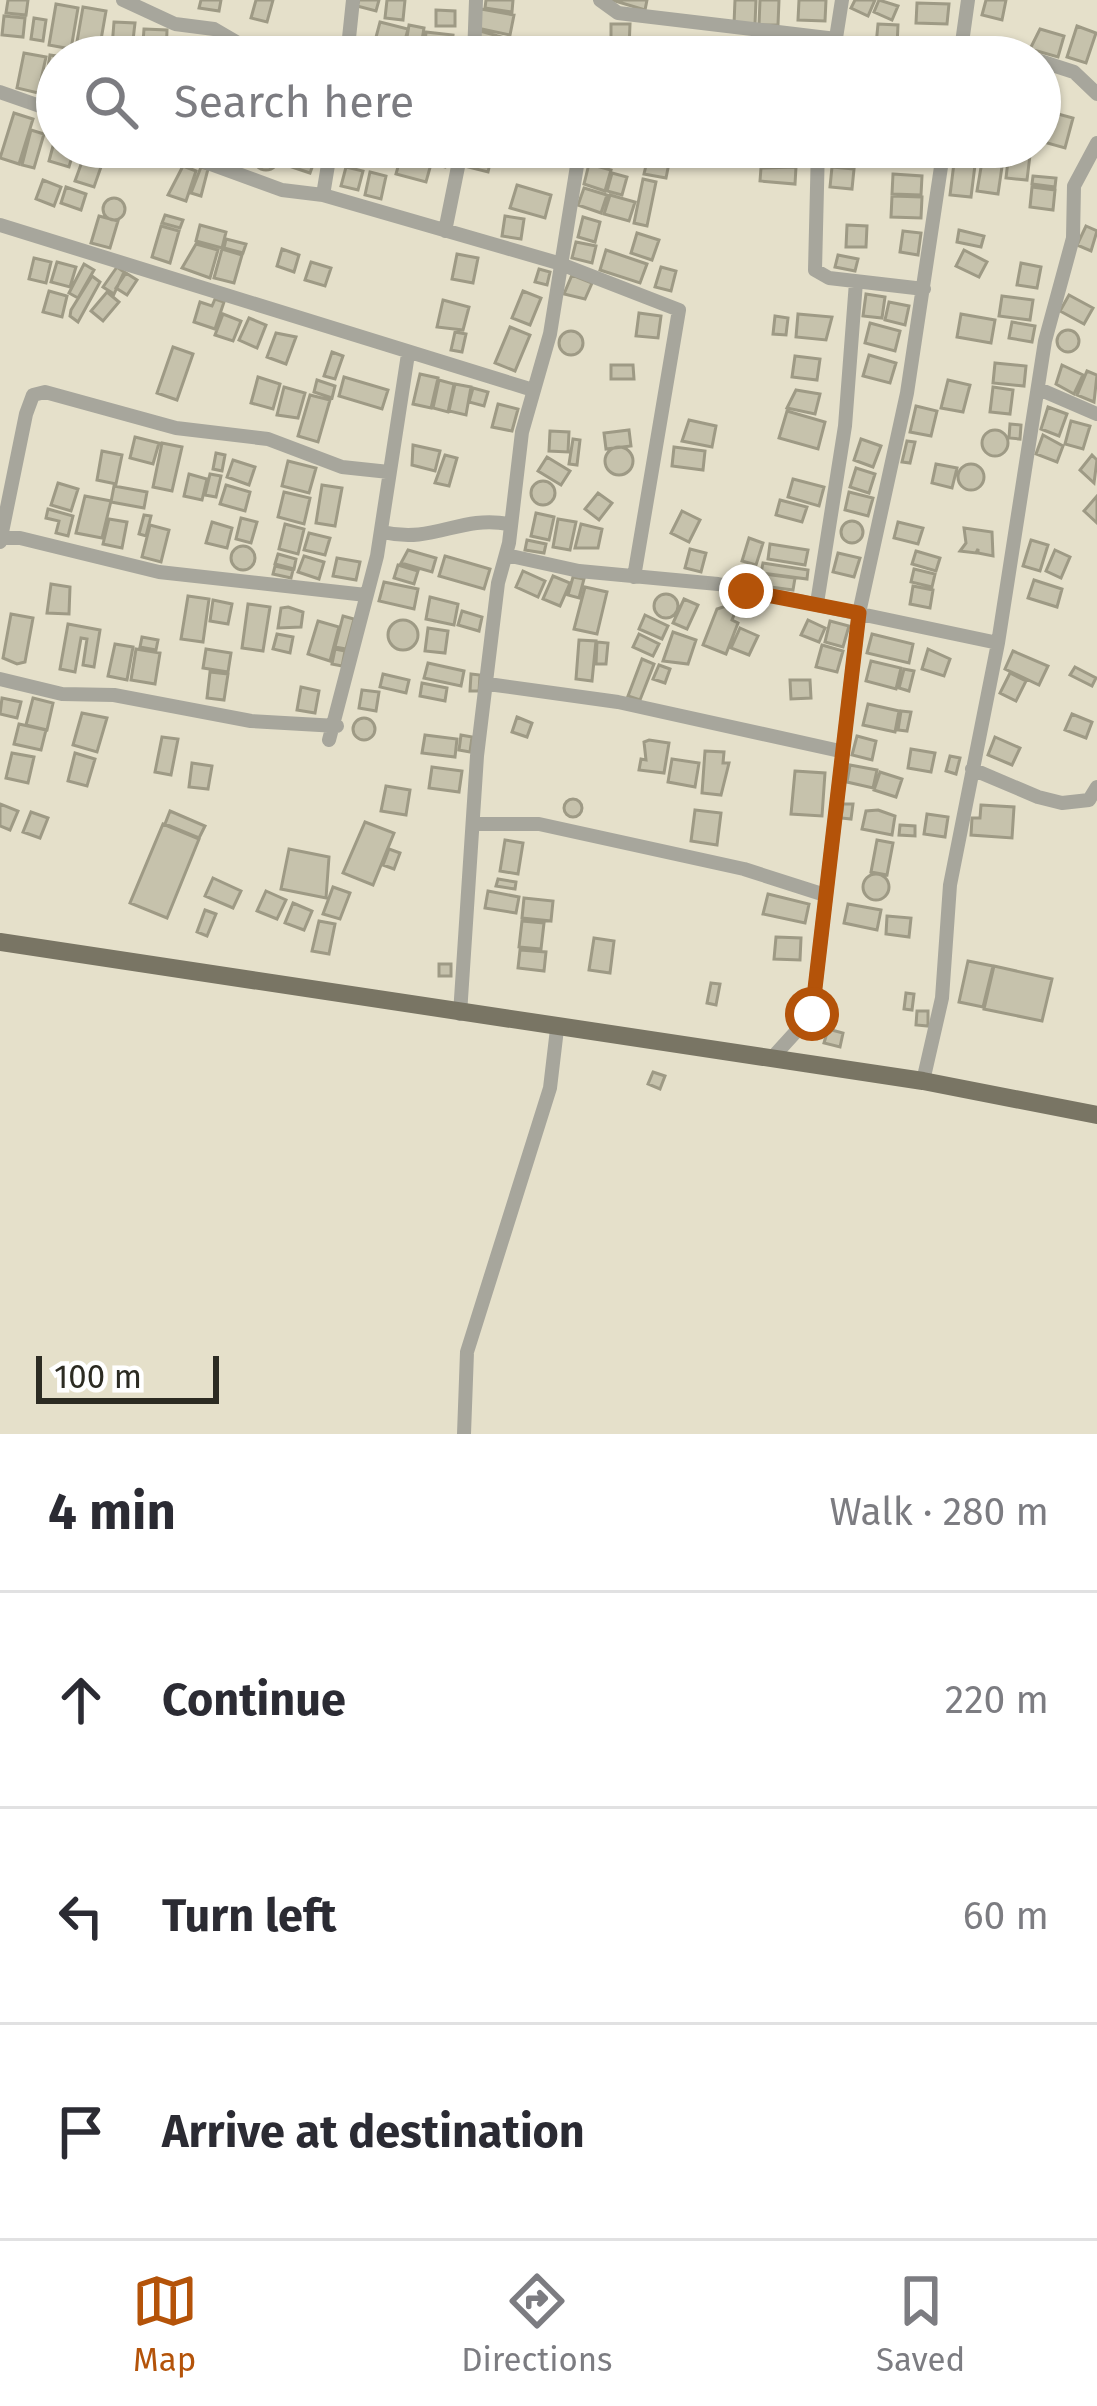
<!DOCTYPE html>
<meta charset="utf-8">
<style>
body{margin:0;font-family:"Fira Sans",sans-serif;background:#f7f7f7;color:#2b2b33}
.scale{position:absolute;left:36px;bottom:30px;width:183px;box-sizing:border-box;padding-left:12px;border:6px solid #2c2b22;border-top:0;font-size:33px;line-height:42px;white-space:nowrap;color:#2c2b22;-webkit-text-stroke:9px #fff;paint-order:stroke}
.stop{position:absolute;width:36px;height:36px;margin:-27px;border:9px solid #b45309;border-radius:50%;background:#fff}
.stop.end{background:#b45309;border-color:#fff;box-shadow:0 3px 12px #0008}
.list{margin:0;padding:0;list-style:none}
h2{display:flex;justify-content:space-between;align-items:center;height:156px;margin:0;padding:0 48px;font-size:51px}
h2 small{font-size:39px;font-weight:400;color:#7c7c81}
.list li{display:grid;grid-template-columns:78px 1fr auto;gap:36px;align-items:center;box-sizing:border-box;height:216px;padding:0 48px;border-top:3px solid #e1e1e2}
.list b{display:block;font-size:45px;white-space:nowrap}
.list em{font-size:39px;font-style:normal;color:#7c7c81}
.icon{flex:none;width:66px;height:66px;fill:none;stroke:currentColor;stroke-width:2;stroke-linecap:round;stroke-linejoin:round}
.map{position:relative;flex:none;width:1097px;height:1434px;overflow:hidden}
.search{position:absolute;background:#fff;box-shadow:0 3px 9px #0004;left:36px;right:36px;top:36px;height:132px;display:flex;align-items:center;gap:30px;box-sizing:border-box;padding:0 42px;border-radius:66px;color:#7c7c81;font-size:45px}
.sheet{height:804px;background:#fff}
nav{display:flex;justify-content:space-around;align-items:center;box-sizing:border-box;height:168px;border-top:3px solid #e1e1e2;background:#fff;font-size:33px;color:#7c7c81}
nav a{display:grid;justify-items:center;gap:6px}
nav .on{color:#b45309}
.map>svg:first-child{display:block}
.building{fill:#c6c2ac;stroke:#9e9a85;stroke-width:3}
.lines{fill:none;stroke-linecap:round;stroke-linejoin:round}
.minor{stroke:#a7a69c;stroke-width:14}
.major{stroke:#797564;stroke-width:18}
.route{stroke:#b45309;stroke-width:15}
</style>
<div class="map">
<svg width="1097" height="1434" viewBox="0 0 1097 1434">
<rect width="100%" height="100%" fill="#e5e0ca"/>
<path class="building" d="M8,0H28L26,15L6,13Z
M201,0H221L219,11L199,8Z
M256,0H273L267,22L251,18Z
M359,0H379L376,11L357,6Z
M387,0H405L403,20L385,18Z
M486,0H513L512,12L485,8Z
M612,0H647L645,10Z
M735,0H756L755,24H734Z
M760,0H779L778,25H759Z
M799,0H826L825,21L798,20Z
M855,0H875L868,16L851,8Z
M879,0L898,6L892,20L874,12Z
M986,0H1006L1002,20L982,15Z
M917,3L949,4L947,24L916,23Z
M56,4L78,8L71,49L49,45Z
M83,7L106,11L98,57L75,53Z
M481,9L514,15L510,35L477,28Z
M436,10L455,11V26H436Z
M4,16L25,18L23,37L2,35Z
M34,18L46,20L43,41L31,39Z
M114,22L135,23L132,49L112,47Z
M380,22L408,29L403,48L375,41Z
M611,24H630L629,49H611Z
M878,24L898,25L897,46L876,45Z
M409,25L424,28L420,52L405,49Z
M1077,26L1096,33L1086,63L1067,57Z
M144,29L167,30L166,57L142,56Z
M1040,29L1064,36L1058,57L1030,49Z
M480,31L509,39L507,47L478,40Z
M426,32L453,35L451,54L424,52Z
M175,38L198,40L197,57H173Z
M364,41L385,46L382,57H359Z
M738,43L765,44V57H738Z
M479,44L510,52L508,57L476,54Z
M386,47L405,52L404,57H384Z
M778,47L795,52L794,57H769Z
M24,53L46,57L38,93L17,88Z
M50,55L64,57H57V94L44,92Z
M14,113L33,119L19,164L0,158Z
M1058,114L1073,118L1065,148L1040,141L1047,116Z
M31,130L44,134L34,168L22,165Z
M253 157a13 13 0 1 1 26 0a13 13 0 1 1-26 0Z
M53,146L73,153L69,167L49,161Z
M344,147H367L362,166L340,160Z
M399,147L447,160L445,167L397,154Z
M594,147L619,152L615,166L590,158Z
M984,150L1004,153L998,194L977,191Z
M472,151L492,155L488,172L468,167Z
M294,152L315,159L310,173L289,166Z
M1009,152L1030,155L1027,180L1006,178Z
M649,153L670,158L666,178L644,174Z
M401,156L431,164L426,182L396,174Z
M83,159L102,164L94,187L75,181Z
M954,163L975,165L971,197L950,195Z
M589,164L611,170L605,191L584,184Z
M183,166L196,171L186,201L168,195Z
M201,167L208,169L201,196L191,193Z
M346,167L363,171L358,190L341,186Z
M796,167L795,184L760,181L761,168Z
M832,167L854,169L852,189L830,187Z
M370,172L386,176L381,199L365,195Z
M612,173L627,177L622,195L607,191Z
M893,174L922,176L921,195L892,194Z
M1033,176L1056,178L1055,187L1032,184Z
M643,179L656,182L647,226L634,223Z
M43,180L61,187L54,206L36,199Z
M517,185L551,195L545,218L510,208Z
M66,187L86,194L81,210L61,203Z
M1032,187L1055,190L1053,210L1030,207Z
M584,188L607,195L601,213L578,205Z
M610,195L635,202L629,221L604,214Z
M892,196L922,197L921,218L891,217Z
M103 209a11 11 0 1 1 22 0a11 11 0 1 1-22 0Z
M165,215L183,220L180,228L162,223Z
M99,216L118,221L110,248L91,243Z
M505,216L524,219L521,239L502,236Z
M583,217L600,222L595,242L578,237Z
M200,225L226,232L222,248L196,241Z
M847,225L867,226L866,247H846Z
M161,226L179,231L170,263L152,257Z
M1086,226L1097,231L1091,251L1077,245Z
M959,230L984,236L981,247L957,242Z
M903,231L921,233L918,255L900,252Z
M637,233L659,240L652,260L631,253Z
M226,239L246,244L243,253L224,248Z
M576,242L596,246L592,263L572,258Z
M196,244L218,250L210,278L182,268Z
M222,249L242,255L234,283L214,278Z
M282,249L299,255L294,272L277,266Z
M606,250L647,264L640,283L600,270Z
M964,250L987,262L979,277L956,266Z
M457,254L478,258L473,283L452,279Z
M838,255L858,259L855,271L835,267Z
M34,258L51,262L46,283L29,279Z
M57,262L76,267L70,287L51,282Z
M311,262L331,268L325,286L305,280Z
M1021,263L1041,267L1037,288L1017,285Z
M84,264L94,270L78,298L69,293Z
M117,267L124,272L114,294L103,287Z
M661,267L676,271L671,291L655,287Z
M539,269L550,272L547,285L535,282Z
M126,273L137,280L127,295L116,288Z
M572,275L592,283L585,299L564,294Z
M92,276L100,282L78,322L70,316L71,310Z
M49,291L67,296L62,317L43,312Z
M523,291L541,298L530,325L512,318Z
M107,292L119,302L103,321L91,311Z
M866,294L885,297L882,318L863,316Z
M1069,295L1093,308L1084,324L1060,311Z
M1002,296L1033,300L1030,320L999,316Z
M215,299L224,302L215,329L194,322L200,302L212,306Z
M443,300L469,307L463,330L437,327Z
M889,302L909,306L905,325L885,320Z
M639,313L661,316L658,338L636,336Z
M223,314L241,321L233,341L215,335Z
M798,314L832,317L826,340L796,337Z
M961,314L995,320L991,343L957,337Z
M775,316L788,318L786,335L773,334Z
M249,318L266,325L257,348L239,340Z
M1012,322L1035,326L1032,342L1009,338Z
M870,323L900,331L895,351L865,343Z
M510,327L530,335L515,371L495,363Z
M1057 341a11 11 0 1 1 22 0a11 11 0 1 1-22 0Z
M559 343a12 12 0 1 1 24 0a12 12 0 1 1-24 0Z
M455,332L466,334L462,352L451,350Z
M276,333L296,337L286,364L267,357Z
M173,347L193,354L177,400L157,393Z
M332,352L343,356L335,379L324,376Z
M869,355L896,363L890,383L863,376Z
M795,356L820,359L817,380L792,377Z
M995,363L1026,366L1024,386L993,383Z
M611,365H633L634,379H611Z
M1062,365L1083,375L1074,394L1056,384Z
M1087,371L1097,375L1094,402L1077,395Z
M420,374L438,378L431,408L413,404Z
M258,377L280,384L273,409L251,403Z
M344,377L388,390L382,409L339,396Z
M317,380L335,386L332,398L314,392Z
M439,380L454,384L448,412L433,408Z
M948,380L970,385L963,412L941,408Z
M455,384L471,387L466,415L449,411Z
M284,387L305,393L298,418L277,415Z
M993,387L1013,390L1010,414L990,412Z
M473,388L488,392L484,406L469,402Z
M796,390L820,394L815,414L787,408Z
M310,395L330,400L318,442L298,436Z
M498,404L518,409L512,431L492,427Z
M916,406L937,411L931,436L910,432Z
M1048,407L1067,414L1059,436L1041,429Z
M787,411L825,422L818,449L779,438Z
M689,420L716,426L712,447L682,441Z
M1071,421L1090,426L1083,449L1065,444Z
M1010,424L1021,425L1020,439L1009,438Z
M629,430L631,446L606,449L604,433Z
M982 443a13 13 0 1 1 26 0a13 13 0 1 1-26 0Z
M550,431L569,432L568,452L549,451Z
M1043,435L1063,446L1057,462L1036,454Z
M135,437L159,443L153,464L130,458Z
M573,439L580,440L577,465L569,464Z
M861,439L881,446L873,467L854,460Z
M907,441L915,442L910,463L902,462Z
M162,443L182,447L172,491L153,487Z
M413,445L440,451L435,471L412,465Z
M674,447L705,451L703,470L672,466Z
M605 461a14 14 0 1 1 28 0a14 14 0 1 1-28 0Z
M102,451L122,455L116,484L97,480Z
M216,453L225,455L222,471L213,469Z
M445,455L457,458L449,486L435,483Z
M1092,455L1097,460L1094,483L1080,470Z
M547,457L570,471L561,485L538,471Z
M233,460L255,467L249,485L227,477Z
M288,461L316,468L309,493L282,486Z
M936,464L957,468L952,488L932,483Z
M958 477a13 13 0 1 1 26 0a13 13 0 1 1-26 0Z
M856,468L875,474L869,493L850,487Z
M189,474L207,479L202,500L184,496Z
M210,474L221,476L216,497L205,495Z
M793,479L824,487L819,506L788,497Z
M531 493a12 12 0 1 1 24 0a12 12 0 1 1-24 0Z
M58,483L78,489L71,511L51,505Z
M226,485L250,492L245,511L220,504Z
M322,485L342,488L335,526L316,523Z
M114,486L147,492L144,508L111,502Z
M284,492L310,498L304,524L278,517Z
M849,492L873,498L868,516L845,510Z
M598,493L612,503L599,520L585,509Z
M85,496L111,501L102,538L76,533Z
M1097,496V523L1084,511Z
M780,500L807,507L802,522L776,515Z
M48,509L73,516L68,536L56,533L59,521L46,518Z
M682,511L700,520L689,542L671,533Z
M536,513L554,517L549,540L531,536Z
M144,515L151,516L146,536L139,534Z
M241,518L257,522L251,543L236,539Z
M109,519L127,522L122,548L103,544Z
M558,519L576,522L570,550L553,547Z
M841 532a11 11 0 1 1 22 0a11 11 0 1 1-22 0Z
M212,522L232,528L227,548L206,543Z
M898,522L923,528L918,544L894,538Z
M285,524L304,529L298,554L279,549Z
M581,524L602,529L598,548H575Z
M150,525L169,530L161,562L142,557Z
M964,528L992,532L993,556L978,553V549L976,553L960,551L966,543Z
M309,533L330,538L325,555L304,550Z
M749,538L763,543L756,565L742,561Z
M527,540L546,544L544,553L525,550Z
M1031,540L1048,545L1040,571L1023,566Z
M770,544L808,550L805,565L768,559Z
M231 558a12 12 0 1 1 24 0a12 12 0 1 1-24 0Z
M690,549L706,553L701,572L685,568Z
M408,550L436,558L432,572L401,563Z
M1055,550L1070,557L1061,578L1046,571Z
M916,551L940,558L936,571L912,564Z
M838,553L860,558L854,577L833,572Z
M278,554L296,559L294,569L275,564Z
M304,556L324,562L319,579L298,572Z
M445,556L490,569L484,589L439,576Z
M337,558L360,562L356,580L333,576Z
M763,563L808,570L807,579L761,573Z
M398,565L418,571L414,584L394,578Z
M275,566L293,570L291,578L273,574Z
M914,569L935,574L932,587L911,582Z
M523,571L545,581L538,597L516,587Z
M764,574L795,578L793,590L763,586Z
M553,576L570,583L560,606L543,599Z
M573,577L584,579L579,598L568,595Z
M1034,580L1062,589L1057,607L1028,598Z
M384,582L418,589L414,609L379,601Z
M51,584L70,587L69,614L47,613Z
M913,586L933,590L930,608L910,604Z
M585,587L607,592L597,634L574,629Z
M654 606a12 12 0 1 1 24 0a12 12 0 1 1-24 0Z
M188,596L209,599L203,642L181,639Z
M430,597L458,604L454,625L426,619Z
M684,599L698,605L687,629L673,623Z
M213,600L232,604L228,624L210,621Z
M248,604L270,607L263,651L242,648Z
M726,606L736,610L732,620L738,623L726,654L703,645L717,609Z
M288,607L303,612L301,627L278,628L281,608Z
M462,611L482,617L479,631L458,625Z
M11,614L33,618L25,662L17,664L3,658Z
M645,615L668,626L662,639L639,629Z
M343,616L354,619L346,649L335,647Z
M808,620L825,628L819,642L801,635Z
M388 635a15 15 0 1 1 30 0a15 15 0 1 1-30 0Z
M318,621L339,627L330,661L308,654Z
M830,621L849,626L843,647L825,642Z
M68,624L100,630L94,667L83,665L87,639L81,638L75,672L60,669Z
M428,628L448,631L445,653L425,651Z
M740,628L758,636L749,655L731,648Z
M673,632L696,640L688,664L663,661Z
M277,634L293,637L290,653L273,649Z
M639,634L659,644L653,656L633,647Z
M872,634L913,644L909,663L867,653Z
M142,637L158,640L156,650L140,647Z
M579,640L596,641L592,681L576,679Z
M597,642L608,643L606,664H596Z
M115,644L133,647L127,680L108,676Z
M822,645L843,651L837,672L816,667Z
M136,649L160,653L155,684L131,680Z
M206,649L231,653L228,672L203,668Z
M335,649L345,651L342,666L332,664Z
M928,649L950,659L944,676L922,669Z
M1013,651L1048,666L1039,685L1005,669Z
M642,659L654,664L640,700L628,696Z
M871,661L901,668L896,689L866,681Z
M428,663L464,671L461,686L424,678Z
M659,665L670,669L665,683L653,679Z
M1075,667L1096,678L1092,686L1070,675Z
M904,669L914,671L909,691L899,688Z
M210,672L228,674L224,700L207,698Z
M1010,673L1026,681L1016,701L1000,693Z
M383,674L409,680L406,693L380,687Z
M471,674L480,675L479,691H470Z
M790,680H810L811,698L791,699Z
M422,683L447,688L445,701L420,696Z
M301,687L319,691L315,713L297,710Z
M362,690L379,692L376,711L359,708Z
M2,698L21,702L17,718L0,714Z
M33,698L53,703L47,730L26,725Z
M868,704L899,711L895,732L863,725Z
M901,711L911,712L907,731L898,730Z
M82,713L107,718L97,752L73,745Z
M1072,714L1092,722L1086,738L1065,730Z
M517,717L532,723L527,737L512,732Z
M353 729a11 11 0 1 1 22 0a11 11 0 1 1-22 0Z
M19,724L46,730L41,750L14,744Z
M425,735L457,739L455,757L422,753Z
M461,735L472,737L470,752L459,750Z
M857,736L876,741L872,760L852,755Z
M162,737L178,739L171,775L155,772Z
M995,737L1020,748L1012,765L988,755Z
M649,740L669,743L664,773L639,770L641,759L646,760L644,742Z
M911,749L935,753L931,772L908,768Z
M705,751L724,752L723,763H729L721,795L702,793Z
M12,753L34,757L28,783L6,778Z
M75,753L95,759L87,786L68,781Z
M950,756L960,758L956,774L946,771Z
M672,759L699,763L695,787L668,782Z
M192,763L212,766L208,789L189,787Z
M850,765L877,770L873,788L847,782Z
M432,767L462,771L459,792L429,788Z
M795,771L825,773L822,816L791,814Z
M880,772L902,779L896,797L874,790Z
M386,786L410,790L406,815L381,811Z
M564 808a9 9 0 1 1 18 0a9 9 0 1 1-18 0Z
M0,804L18,811L10,830L0,826Z
M843,804H853L851,819L841,818Z
M981,805L1014,807L1012,838L971,835L972,818H980Z
M695,810L721,813L717,845L691,841Z
M878,810L895,816L892,835L862,829L866,811Z
M170,811L205,826L199,838L165,824Z
M31,812L48,818L40,838L23,832Z
M927,814L948,817L945,837L924,834Z
M365,822L394,833L373,885L343,873Z
M163,824L199,839L167,918L130,903Z
M900,825L915,826V836L899,835Z
M505,840L523,843L518,874L500,871Z
M877,840L893,843L887,875L871,872Z
M289,849L329,857L326,898L281,889Z
M389,849L400,853L394,869L383,865Z
M863 887a13 13 0 1 1 26 0a13 13 0 1 1-26 0Z
M213,878L241,891L233,908L205,896Z
M498,879L516,882L515,889L496,886Z
M333,887L350,893L340,919L323,914Z
M266,891L286,900L277,919L257,911Z
M488,891L519,897L516,913L485,908Z
M768,894L809,904L805,923L763,914Z
M524,898L553,901L551,921L522,918Z
M293,903L312,911L304,930L285,923Z
M848,904L881,910L877,930L844,923Z
M205,910L216,914L207,936L197,932Z
M887,916L911,918L909,937L886,934Z
M319,921L335,924L329,954L312,951Z
M522,921L544,923L541,949L519,947Z
M776,937L801,938L800,960L774,959Z
M594,938L614,941L610,973L589,970Z
M520,950L546,952L544,971L518,968Z
M968,961L993,966L983,1007L959,1002Z
M439,964H451V976H439Z
M994,966L1052,979L1042,1021L984,1009Z
M711,983L720,984L716,1005L707,1003Z
M906,993L914,994L912,1010L904,1009Z
M917,1011H928V1026L916,1025Z
M828,1029L843,1033L840,1047L824,1043Z
M653,1072L665,1076L660,1089L648,1084Z"/>
<g class="lines">
<path class="minor" d="M123,0L175,24L214,29L250,50L284,57
M600,0L618,13L836,39
M962,44L1026,57
M347,57L353,0
M474,57L476,0
M833,57L842,0
M960,57L968,0
M1040,61L1074,72L1097,94
M0,92L57,112
M164,147L282,190L323,195L558,263L679,310L634,577
M818,147L815,270L829,278L924,289
M323,195L331,147
M0,225L533,390
M445,231L462,147
M1039,389L1097,414
M382,532C436,544 458,515 509,524
M1,538H20L159,572L366,595
M0,542L26,414L33,395L45,392L176,428L268,439L342,467L389,472
M506,555L579,571L718,584L998,643
M817,603L845,426L856,282
M0,679L62,694L114,695L251,721L337,726
M488,684L618,702L840,751
M329,740L377,556L408,354
M972,769L1038,797L1062,803L1089,800L1097,787
M474,824H539L744,869L825,895
M460,1014L477,756L498,583L509,543L522,432L550,334L580,147
M772,1058L812,1014L859,613L907,393L944,147
M923,1081L942,998L950,885L998,643L1045,341L1073,238L1074,186L1097,143
M464,1434L467,1352L550,1088L557,1029"/>
<path class="major" d="M0,942L923,1081L1097,1115"/>
</g>
<g class="lines">
<path class="route" d="M746,591L859,613L812,1014"/>
</g>
</svg>
<div class="scale">100 m</div>
<div class="stop" style="left:812px;top:1014px"></div>
<div class="stop end" style="left:746px;top:591px"></div>
<div class="search"><svg class="icon" aria-label="search" viewBox="0 0 24 24"><circle cx="10" cy="10" r="6"/><path d="M15 15l6 6"/></svg>Search here</div>
</div>
<section class="sheet">
<h2>4 min<small>Walk · 280 m</small></h2>
<ul class="list">
<li><svg class="icon" aria-label="ahead" viewBox="0 0 24 24"><path d="M12 20V5M6 11l6-6 6 6"/></svg><div><b>Continue</b></div><em>220 m</em></li>
<li><svg class="icon" aria-label="left" viewBox="0 0 24 24"><path d="M17 20v-9H6M10 6l-5 5 5 5"/></svg><div><b>Turn left</b></div><em>60 m</em></li>
<li><svg class="icon" aria-label="arrive" viewBox="0 0 24 24"><path d="M6 21V4h12l-3 4 3 4H6"/></svg><div><b>Arrive at destination</b></div></li>
</ul>
</section>
<nav>
<a class="on"><svg class="icon" aria-label="map" viewBox="0 0 24 24"><path d="M3 6l6-2 6 2 6-2v14l-6 2-6-2-6 2zM9 4v14M15 6v14"/></svg>Map</a>
<a><svg class="icon" aria-label="directions" viewBox="0 0 24 24"><path d="M12 3l9 9-9 9-9-9zM9 14v-3h6M13 9l2 2-2 2"/></svg>Directions</a>
<a><svg class="icon" aria-label="saved" viewBox="0 0 24 24"><path d="M7 4h10v16l-5-4-5 4z"/></svg>Saved</a>
</nav>
